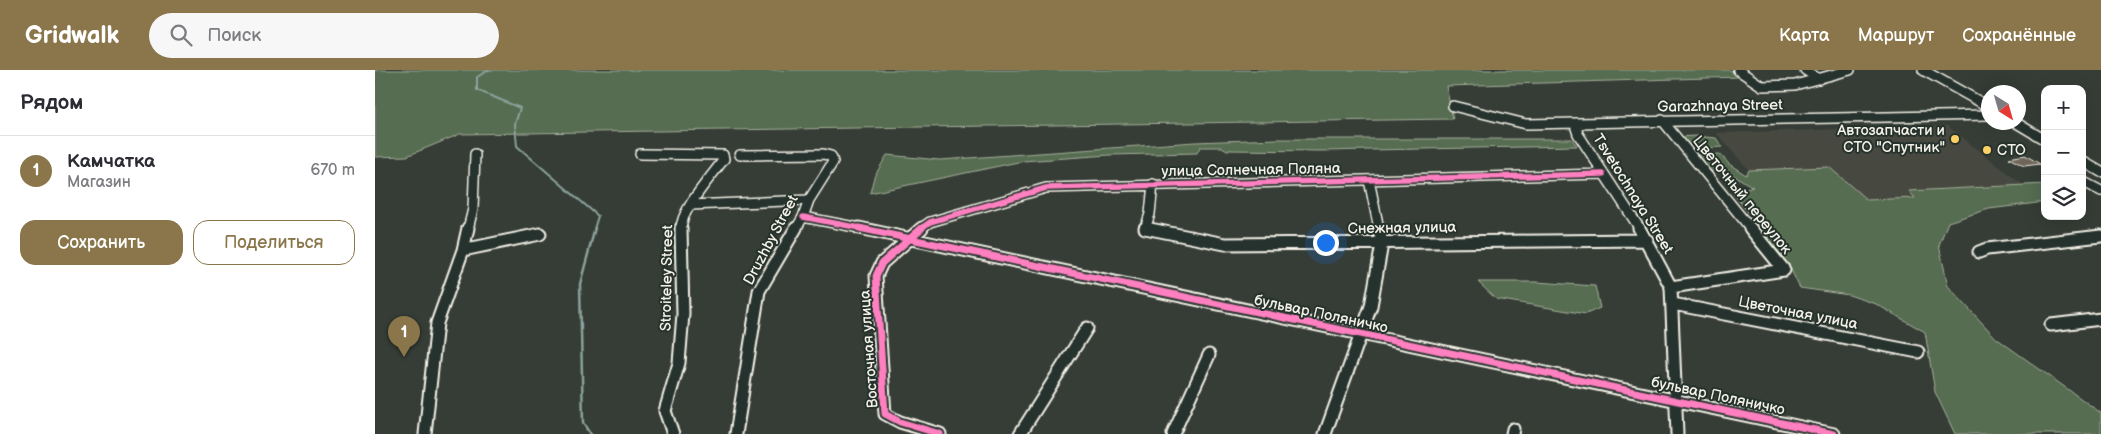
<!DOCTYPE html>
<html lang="ru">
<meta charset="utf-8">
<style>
body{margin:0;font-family:"Balsamiq Sans",sans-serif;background:#f7f7f7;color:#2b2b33}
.controls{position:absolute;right:15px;top:15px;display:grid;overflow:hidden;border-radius:10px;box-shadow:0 5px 20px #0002}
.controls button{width:45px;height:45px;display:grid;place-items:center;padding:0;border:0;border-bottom:1px solid #e1e1e2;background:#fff;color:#2b2b33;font:25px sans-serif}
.compass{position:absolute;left:1606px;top:15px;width:45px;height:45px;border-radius:50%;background:#fff;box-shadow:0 5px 20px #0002;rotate:143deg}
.you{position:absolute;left:950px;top:172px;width:18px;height:18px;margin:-12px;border:4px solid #fff;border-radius:50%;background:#1a73e8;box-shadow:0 0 0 8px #1a73e833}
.badge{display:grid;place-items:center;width:32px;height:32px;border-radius:50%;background:#8a764a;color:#fff;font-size:16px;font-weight:700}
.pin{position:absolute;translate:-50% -41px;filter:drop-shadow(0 1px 2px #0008)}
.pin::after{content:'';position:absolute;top:26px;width:18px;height:15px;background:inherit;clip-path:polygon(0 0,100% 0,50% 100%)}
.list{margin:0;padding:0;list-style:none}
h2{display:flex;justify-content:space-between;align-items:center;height:65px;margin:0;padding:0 20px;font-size:21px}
h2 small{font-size:16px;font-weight:400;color:#7c7c81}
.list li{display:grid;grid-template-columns:32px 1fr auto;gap:15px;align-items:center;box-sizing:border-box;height:70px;padding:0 20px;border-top:1px solid #e1e1e2}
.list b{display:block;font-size:19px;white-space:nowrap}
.list p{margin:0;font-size:16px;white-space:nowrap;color:#7c7c81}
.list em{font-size:16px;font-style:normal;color:#7c7c81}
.actions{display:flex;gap:10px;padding:15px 20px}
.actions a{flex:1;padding:11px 0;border:1px solid #8a764a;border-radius:15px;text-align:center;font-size:18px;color:#8a764a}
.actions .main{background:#8a764a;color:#fff}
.icon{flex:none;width:28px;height:28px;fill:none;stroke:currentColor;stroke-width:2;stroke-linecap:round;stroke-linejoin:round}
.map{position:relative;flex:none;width:1726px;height:364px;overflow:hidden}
header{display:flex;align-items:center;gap:30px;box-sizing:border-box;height:70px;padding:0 25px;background:#8a764a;color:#fff}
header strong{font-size:24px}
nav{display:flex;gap:28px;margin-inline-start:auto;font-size:18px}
.search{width:350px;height:45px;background:#f7f7f7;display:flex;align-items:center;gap:12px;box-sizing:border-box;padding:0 18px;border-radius:28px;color:#7c7c81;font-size:19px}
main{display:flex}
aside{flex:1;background:#fff}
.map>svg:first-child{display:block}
.built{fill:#474941}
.green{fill:#576d51;stroke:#a6af9c}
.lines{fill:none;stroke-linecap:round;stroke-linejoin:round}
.stream-far1{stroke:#8da29e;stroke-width:2}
.stream{stroke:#8da29e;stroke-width:2.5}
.building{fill:#70665a;stroke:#f4f1e8}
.minor-far1-casing{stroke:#f4f1e8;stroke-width:12}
.minor-casing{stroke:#f4f1e8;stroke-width:15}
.minor-far1{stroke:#26332d;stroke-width:9}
.minor{stroke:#26332d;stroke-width:11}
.cycleway-far1-casing{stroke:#26332d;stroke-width:8}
.cycleway-casing{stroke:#26332d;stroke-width:10}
.cycleway-far1{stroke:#ff80c0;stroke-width:5.5}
.cycleway{stroke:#ff80c0;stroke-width:7}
.poi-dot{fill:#ffd166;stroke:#26332d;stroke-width:2}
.labels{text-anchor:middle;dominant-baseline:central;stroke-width:4;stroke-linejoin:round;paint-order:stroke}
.street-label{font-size:15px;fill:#f4f1e8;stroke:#26332d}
.poi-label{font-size:15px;fill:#f4f1e8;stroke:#26332d;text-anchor:end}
</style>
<header>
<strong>Gridwalk</strong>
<div class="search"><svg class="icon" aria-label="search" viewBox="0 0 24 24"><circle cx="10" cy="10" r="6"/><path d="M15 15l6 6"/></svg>Поиск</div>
<nav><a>Карта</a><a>Маршрут</a><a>Сохранённые</a></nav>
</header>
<main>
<aside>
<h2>Рядом<small></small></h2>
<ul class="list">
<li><span class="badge">1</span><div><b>Камчатка</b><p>Магазин</p></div><em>670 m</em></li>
</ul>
<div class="actions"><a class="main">Сохранить</a><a>Поделиться</a></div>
</aside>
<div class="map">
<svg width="1726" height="364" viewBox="0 0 1726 364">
<rect width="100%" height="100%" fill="#353d36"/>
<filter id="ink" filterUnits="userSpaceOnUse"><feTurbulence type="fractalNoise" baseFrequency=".02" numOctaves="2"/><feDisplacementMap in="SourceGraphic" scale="10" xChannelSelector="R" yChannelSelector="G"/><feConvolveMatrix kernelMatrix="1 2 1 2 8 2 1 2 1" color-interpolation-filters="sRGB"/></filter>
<g filter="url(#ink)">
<path class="built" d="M1573,56L1649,116L1534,121L1540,128L1492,130L1454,97L1374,100L1341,63Z"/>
<path class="green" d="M0,0H1355L1366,7L1071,16L1078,49L85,64L32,86L0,87Z
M1320,66L1341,68L1347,77C1330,78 1318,80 1305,67Z
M902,69H1197L1202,76L945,81L852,80L847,77H825L822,83L735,85L648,91L495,123L499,107L512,85L565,90L820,72Z
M1345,84L1354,94L1371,105L1374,100L1454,97L1492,130L1540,128L1534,121L1670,114V132L1614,139L1573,152L1564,175L1573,216L1621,268L1726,343V364H1580L1560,322L1550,262L1501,234L1474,225L1425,218L1413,194L1358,123L1378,117L1360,106L1336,101L1322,85Z
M1103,212H1161L1220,216L1225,238L1211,244L1121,229Z"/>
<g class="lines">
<path class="stream-far1" d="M114,0L102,7V20L145,38L140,54L142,76L223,146L219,159"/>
<path class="stream" d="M215,364L208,353L205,214L220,158"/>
</g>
<path class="building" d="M1650,85L1665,94L1649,96L1634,88Z"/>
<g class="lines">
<defs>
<path id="minor-far1" d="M1363,0L1387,16L1420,15L1475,0
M1430,0L1444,9
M1548,0L1614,37
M1078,36L1151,54L1614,45
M1287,50L1376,159
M1640,52L1670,70
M1209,53L1201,58L1203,64L1265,159
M265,84L348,85L349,89C337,106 306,139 306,159
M365,85L448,84L456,86L458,92L434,130L428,147L421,159
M1707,91L1726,102
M994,110L1004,159
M1707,111L1726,121
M315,135L434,130
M428,147L490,159
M93,159L98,139L100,84
M545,159L555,152L671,118L1228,104
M772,159H770L775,144L778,114"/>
<path id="minor" d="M484,158L1459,364
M547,158L507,193L501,206L510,344L525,352L565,364
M770,158L850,174L1272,170
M1264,158L1296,217L1302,364
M88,180L165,164
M1604,182L1612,179L1726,166
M1296,217L1409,200L1375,158
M1298,234L1543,282
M1676,255L1726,249
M50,364L62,253L88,180L93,158
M298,364L290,341L304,293L308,244L306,158
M361,364L384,221L421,158
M645,364L712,258
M798,364L834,285
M950,364L996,236L1007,174L1004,158
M1137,364L1138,359"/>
</defs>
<use href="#minor-far1" class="minor-far1-casing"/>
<use href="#minor" class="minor-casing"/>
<use href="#minor-far1" class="minor-far1"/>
<use href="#minor" class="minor"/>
<defs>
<path id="cycleway-far1" d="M428,147L490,159
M545,159L555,152L671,118L1228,104"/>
<path id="cycleway" d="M484,158L1459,364
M547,158L507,193L501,206L510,344L525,352L565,364"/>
</defs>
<use href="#cycleway-far1" class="cycleway-far1-casing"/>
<use href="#cycleway" class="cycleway-casing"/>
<use href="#cycleway-far1" class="cycleway-far1"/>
<use href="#cycleway" class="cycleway"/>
</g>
</g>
<g class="poi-dot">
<circle cx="1580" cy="69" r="5"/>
<circle cx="1612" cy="80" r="5"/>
</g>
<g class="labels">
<g class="street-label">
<text transform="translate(1345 36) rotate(-1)">Garazhnaya Street</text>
<text transform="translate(876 100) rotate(-1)">улица Солнечная Поляна</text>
<text transform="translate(1258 124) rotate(58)">Tsvetochnaya Street</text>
<text transform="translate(1367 125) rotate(51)">Цветочный переулок</text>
<text transform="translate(1027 158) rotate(-1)">Снежная улица</text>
<text transform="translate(396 170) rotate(-62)">Druzhby Street</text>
<text transform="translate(292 208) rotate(-89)">Stroiteley Street</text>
<text transform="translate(1423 243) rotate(11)">Цветочная улица</text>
<text transform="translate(946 244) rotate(12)">бульвар Поляничко</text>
<text transform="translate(494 279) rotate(-94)">Восточная улица</text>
<text transform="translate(1343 326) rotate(12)">бульвар Поляничко</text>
</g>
<g class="poi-label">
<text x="1570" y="60">Автозапчасти и<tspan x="1570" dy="17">СТО "Спутник"</tspan></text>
<text x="1622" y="80" text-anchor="start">СТО</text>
</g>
</g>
</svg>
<div class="controls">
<button>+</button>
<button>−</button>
<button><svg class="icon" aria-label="layers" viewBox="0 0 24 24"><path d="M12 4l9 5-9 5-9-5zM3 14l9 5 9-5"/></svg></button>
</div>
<svg class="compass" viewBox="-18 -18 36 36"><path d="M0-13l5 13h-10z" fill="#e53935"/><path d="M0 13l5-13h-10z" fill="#7c7c81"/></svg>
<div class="you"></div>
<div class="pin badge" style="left:29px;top:287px">1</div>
</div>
</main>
